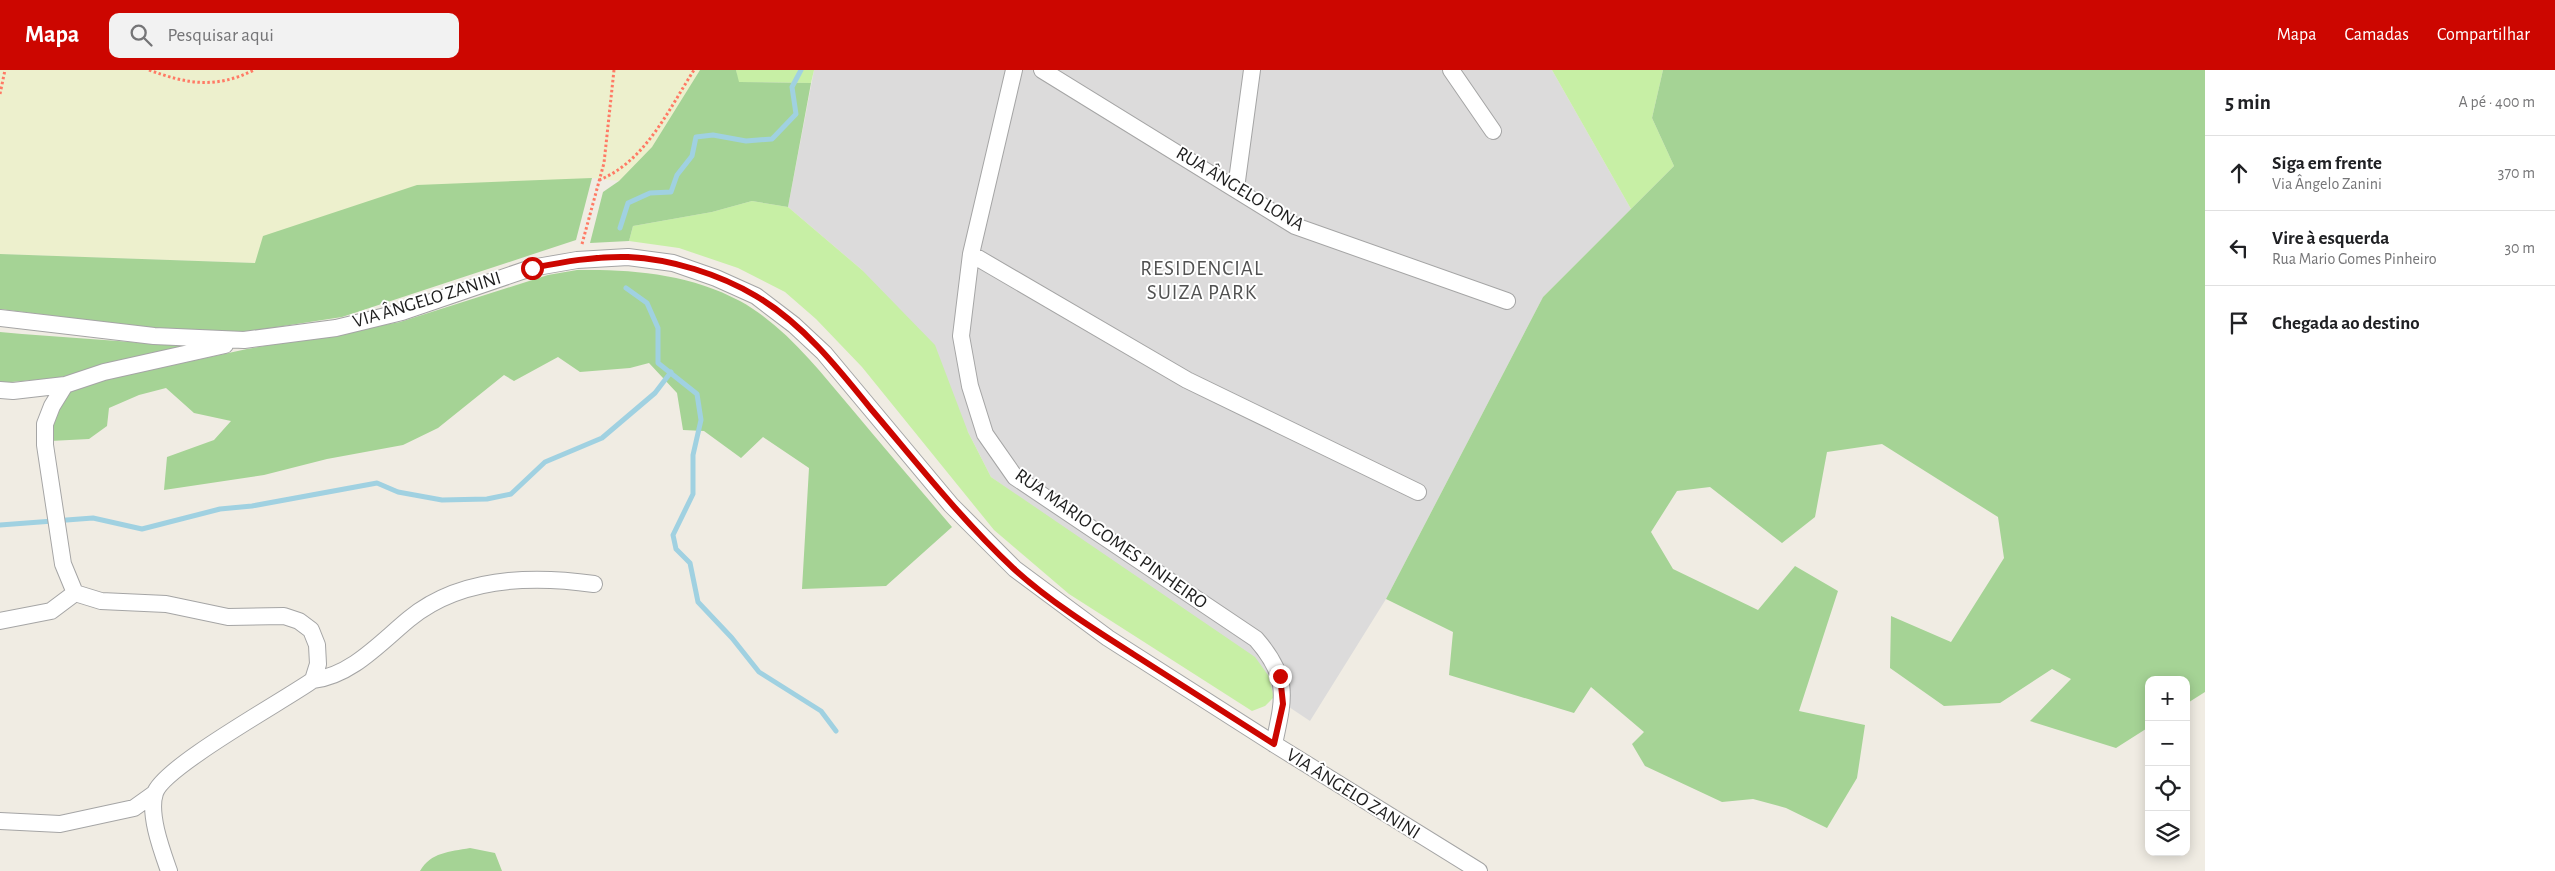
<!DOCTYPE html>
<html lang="pt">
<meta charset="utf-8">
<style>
body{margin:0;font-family:"Alegreya Sans",sans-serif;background:#f2f2f2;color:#202124}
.controls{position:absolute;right:15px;bottom:15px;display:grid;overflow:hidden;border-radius:10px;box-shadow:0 2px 12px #0003}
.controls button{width:45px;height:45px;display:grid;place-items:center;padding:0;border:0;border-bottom:1px solid #e0e0e0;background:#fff;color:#202124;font:25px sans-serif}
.stop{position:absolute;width:15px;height:15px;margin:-11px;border:4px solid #cc0600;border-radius:50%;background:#fff}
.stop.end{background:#cc0600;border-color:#fff;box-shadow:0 1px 5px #0008}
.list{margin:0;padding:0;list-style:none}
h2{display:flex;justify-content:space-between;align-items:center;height:65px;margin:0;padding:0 20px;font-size:21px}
h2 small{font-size:16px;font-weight:400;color:#757577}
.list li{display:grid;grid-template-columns:32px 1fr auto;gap:15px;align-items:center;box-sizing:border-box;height:75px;padding:0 20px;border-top:1px solid #e0e0e0}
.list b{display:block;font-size:19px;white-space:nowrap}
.list p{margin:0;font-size:16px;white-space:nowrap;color:#757577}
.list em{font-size:16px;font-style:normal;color:#757577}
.icon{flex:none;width:28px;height:28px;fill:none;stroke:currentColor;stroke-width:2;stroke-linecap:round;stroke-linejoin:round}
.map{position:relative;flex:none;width:2205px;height:801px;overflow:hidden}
header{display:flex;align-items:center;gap:30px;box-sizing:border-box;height:70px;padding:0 25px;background:#cc0600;color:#fff}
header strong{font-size:24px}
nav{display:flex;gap:28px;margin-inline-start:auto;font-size:18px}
.search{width:350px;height:45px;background:#f2f2f2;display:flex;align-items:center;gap:12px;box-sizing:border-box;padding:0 18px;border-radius:10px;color:#757577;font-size:19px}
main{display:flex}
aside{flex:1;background:#fff}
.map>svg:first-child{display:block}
.residential{fill:#dcdbdb}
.farmland{fill:#edf0cd}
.grass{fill:#c7efa5}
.forest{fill:#a5d395}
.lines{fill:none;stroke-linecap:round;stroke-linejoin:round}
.stream{stroke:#a0d1e1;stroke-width:5}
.minor-casing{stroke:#a5a5a5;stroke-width:18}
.path{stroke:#ff7a65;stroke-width:3;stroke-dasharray:2.5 2.5;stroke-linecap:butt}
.minor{stroke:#fff;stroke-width:16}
.route{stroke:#cc0600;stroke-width:6}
.labels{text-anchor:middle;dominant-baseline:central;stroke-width:4;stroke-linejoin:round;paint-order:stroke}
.street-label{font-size:19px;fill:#1e1e1e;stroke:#fff}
.quarter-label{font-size:21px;letter-spacing:1px;fill:#515151;stroke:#fff}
</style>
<header>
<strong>Mapa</strong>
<div class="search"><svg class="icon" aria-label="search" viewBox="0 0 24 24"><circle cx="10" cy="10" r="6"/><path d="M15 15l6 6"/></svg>Pesquisar aqui</div>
<nav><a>Mapa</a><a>Camadas</a><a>Compartilhar</a></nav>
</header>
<main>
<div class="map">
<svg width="2205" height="801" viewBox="0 0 2205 801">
<rect width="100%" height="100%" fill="#f0ece3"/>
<path class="residential" d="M814,0H1552L1631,139L1543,227L1386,529L1310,651L1274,627L1268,605L991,407L968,362L862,200L788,137Z"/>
<path class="farmland" d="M0,0H700L652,77L619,111L592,108L255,193L0,184Z"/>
<path class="grass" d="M736,0H814L811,13L738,12Z
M1552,0H1663L1652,48L1674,96L1631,139Z
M752,131L788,137L862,200L935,275L968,362L991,407L1255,587L1268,605L1274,627L1265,636L1252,641L1069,524L994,460L862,297L816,249L785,222L738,198L679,178L629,171L633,156L712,142Z"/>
<path class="forest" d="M700,0H736L739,12L811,13L788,137L752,131L712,142L633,156L629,171L590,173L603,122L619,111L652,77Z
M1663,0H2205V622L2186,634V610H2149V657L2116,678L2030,651L2071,609L2052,599L2000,633L1944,636L1890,598L1891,546L1951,572L2004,488L1998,447L1882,374L1827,382L1815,447L1782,473L1710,417L1677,421L1651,462L1673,499L1758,540L1795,496L1838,521L1799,641L1865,655L1857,708L1827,758L1786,738L1753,729L1722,732L1645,696L1632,674L1644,662L1591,617L1574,643L1449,605L1453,562L1386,529L1543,227L1674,96L1652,48Z
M592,108L576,170L342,247L245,262L155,259L0,239V184L255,193L263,166L417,115Z
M577,200C632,199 690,204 740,231C785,256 818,299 851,338C884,378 918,417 952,457L886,516L802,519L809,398L763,367L741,388L704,361L683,360L677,323L649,293L630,298L580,302L558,287L514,311L504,305L438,358L403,375L327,389L264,405L164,420L167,387L214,370L231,351L194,343L166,318L139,325L109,338L107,356L89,369L50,371L53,347L69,321L104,310L247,279L400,252L548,205Z
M0,262L22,264L186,276L57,308L0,313Z
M470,778L495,783L502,801H420C431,782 449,782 470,778Z"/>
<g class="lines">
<path class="stream" d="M620,158L628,133L650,123L671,122L677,105L692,86L696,67L713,65L746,71L772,69L796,44L792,17L801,0
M626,218L647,233L658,258V293L697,324L701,350L693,385V424L673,465L676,479L690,493L698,532L732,568L759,602L821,641L836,661
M0,455L93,448L142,459L220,439L252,436L377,413L398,422L442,430L487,429L511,424L545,392L602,368L655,323L671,302"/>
<defs>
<path id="minor" d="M1014,0L971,184L961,266L970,316L985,364L1015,407L1256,569C1290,608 1284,627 1274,674
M1042,0L1295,156L1507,231
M1451,0L1493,61
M1236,118L1252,0
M971,184L1187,310L1418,422
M0,248L154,266L244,270L336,258L402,242L531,198L577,190L628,187L673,193L716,208L756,226L794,255L824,283L951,435L1015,499L1108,568L1274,674L1479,801
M65,315L52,336L45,354V375L63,494L75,523L101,531L166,534L228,547L284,546L299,551L311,560L317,575L318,594L313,610C285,630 163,697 155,723C148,744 162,781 169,801
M0,320L13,321L65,315L104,302L225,275
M0,551L51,541L75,523
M313,610C351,606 381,572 409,549C460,507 531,505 594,514
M0,751L60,754L134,738L155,723"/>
</defs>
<use href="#minor" class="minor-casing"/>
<path class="path" d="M149,0C187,14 216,19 254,0
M0,24L5,0
M599,110C645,92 669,39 694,0
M582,174L604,93L614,0"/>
<use href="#minor" class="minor"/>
</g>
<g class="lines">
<path class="route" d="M532,198C563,192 595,186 628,187C671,189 719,204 756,226C802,253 838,298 871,339C917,393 961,449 1013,498C1049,531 1092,558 1133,584C1180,614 1227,644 1274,674L1283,634L1280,606"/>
</g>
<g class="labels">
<g class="street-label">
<text transform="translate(1240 119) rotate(31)">RUA ÂNGELO LONA</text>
<text transform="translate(427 230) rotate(-17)">VIA ÂNGELO ZANINI</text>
<text transform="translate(1111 469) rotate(35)">RUA MARIO GOMES PINHEIRO</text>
<text transform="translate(1353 724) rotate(32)">VIA ÂNGELO ZANINI</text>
</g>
<g class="quarter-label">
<text x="1202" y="198">RESIDENCIAL<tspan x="1202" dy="24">SUIZA PARK</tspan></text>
</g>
</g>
</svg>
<div class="controls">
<button>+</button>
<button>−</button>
<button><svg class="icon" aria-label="locate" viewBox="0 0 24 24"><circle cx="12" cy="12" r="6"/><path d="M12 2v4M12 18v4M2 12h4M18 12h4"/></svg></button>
<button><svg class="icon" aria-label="layers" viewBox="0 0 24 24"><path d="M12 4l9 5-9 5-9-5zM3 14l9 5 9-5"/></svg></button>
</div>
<div class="stop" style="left:532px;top:198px"></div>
<div class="stop end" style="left:1280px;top:606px"></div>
</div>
<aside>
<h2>5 min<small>A pé · 400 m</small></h2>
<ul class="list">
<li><svg class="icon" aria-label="ahead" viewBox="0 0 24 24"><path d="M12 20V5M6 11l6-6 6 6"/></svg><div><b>Siga em frente</b><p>Via Ângelo Zanini</p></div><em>370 m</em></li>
<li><svg class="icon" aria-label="left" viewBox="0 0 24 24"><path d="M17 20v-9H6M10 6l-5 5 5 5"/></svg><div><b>Vire à esquerda</b><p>Rua Mario Gomes Pinheiro</p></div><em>30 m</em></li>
<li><svg class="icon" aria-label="arrive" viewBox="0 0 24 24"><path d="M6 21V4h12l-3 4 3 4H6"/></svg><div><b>Chegada ao destino</b></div></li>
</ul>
</aside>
</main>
